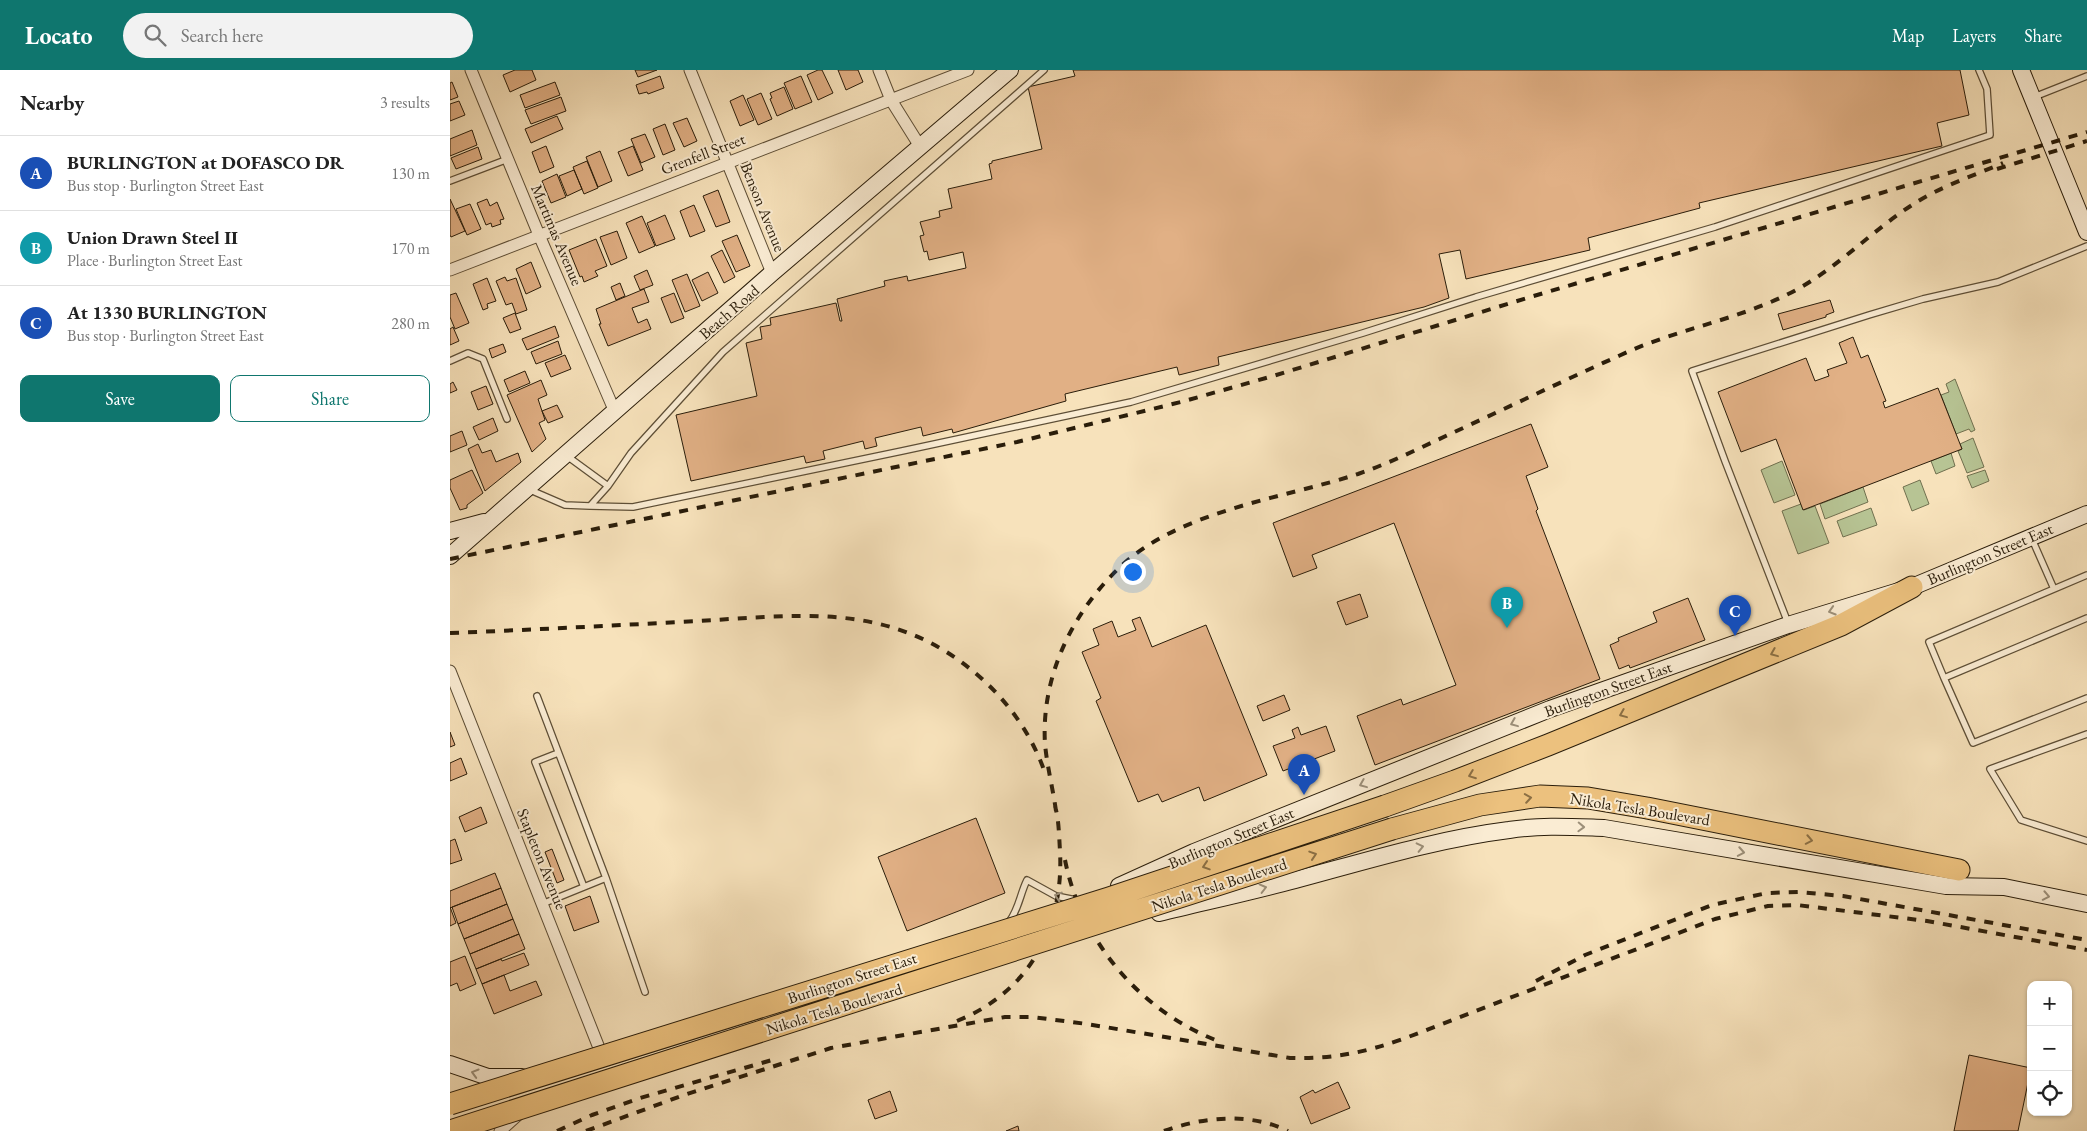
<!DOCTYPE html>
<meta charset="utf-8">
<style>
body{margin:0;font-family:"EB Garamond",serif;background:#f2f2f2;color:#222}
.controls{position:absolute;right:15px;bottom:15px;display:grid;overflow:hidden;border-radius:10px;box-shadow:0 1px 4px #0004}
.controls button{width:45px;height:45px;display:grid;place-items:center;padding:0;border:0;border-bottom:1px solid #e0e0e0;background:#fff;color:#222;font:25px sans-serif}
.you{position:absolute;left:682px;top:501px;width:18px;height:18px;margin:-12px;border:4px solid #fff;border-radius:50%;background:#1a73e8;box-shadow:0 0 0 8px #1a73e833}
.badge{display:grid;place-items:center;width:32px;height:32px;border-radius:50%;background:#0f766e;color:#fff;font-size:16px;font-weight:700}
.pin{position:absolute;translate:-50% -41px;filter:drop-shadow(0 1px 2px #0008)}
.pin::after{content:'';position:absolute;top:26px;width:18px;height:15px;background:inherit;clip-path:polygon(0 0,100% 0,50% 100%)}
.list{margin:0;padding:0;list-style:none}
h2{display:flex;justify-content:space-between;align-items:center;height:65px;margin:0;padding:0 20px;font-size:21px}
h2 small{font-size:16px;font-weight:400;color:#767676}
.list li{display:grid;grid-template-columns:32px 1fr auto;gap:15px;align-items:center;box-sizing:border-box;height:75px;padding:0 20px;border-top:1px solid #e0e0e0}
.list b{display:block;font-size:19px;white-space:nowrap}
.list p{margin:0;font-size:16px;white-space:nowrap;color:#767676}
.list em{font-size:16px;font-style:normal;color:#767676}
.actions{display:flex;gap:10px;padding:15px 20px}
.actions a{flex:1;padding:11px 0;border:1px solid #0f766e;border-radius:10px;text-align:center;font-size:18px;color:#0f766e}
.actions .main{background:#0f766e;color:#fff}
.icon{flex:none;width:28px;height:28px;fill:none;stroke:currentColor;stroke-width:2;stroke-linecap:round;stroke-linejoin:round}
.map{position:relative;flex:none;width:1637px;height:1061px;overflow:hidden}
header{display:flex;align-items:center;gap:30px;box-sizing:border-box;height:70px;padding:0 25px;background:#0f766e;color:#fff}
header strong{font-size:24px}
nav{display:flex;gap:28px;margin-inline-start:auto;font-size:18px}
.search{width:350px;height:45px;background:#f2f2f2;display:flex;align-items:center;gap:12px;box-sizing:border-box;padding:0 18px;border-radius:28px;color:#767676;font-size:19px}
main{display:flex}
aside{flex:1;background:#fff}
.map>svg:first-child{display:block}
.green{fill:#b7c494;stroke:#70704f}
.building{fill:#e1b085;stroke:#2a1d0a}
.lines{fill:none;stroke-linecap:round;stroke-linejoin:round}
.lane-casing{stroke:#5d4e36;stroke-width:8}
.street-casing{stroke:#5d4e36;stroke-width:13}
.secondary-casing{stroke:#2a1d0a;stroke-width:18}
.highway-casing{stroke:#2a1d0a;stroke-width:23}
.lane{stroke:#faecd3;stroke-width:5.5}
.street{stroke:#faecd3;stroke-width:11}
.secondary{stroke:#faecd3;stroke-width:16}
.highway{stroke:#ecc17e;stroke-width:21}
.rail{stroke:#2a1d0a;stroke-width:4;stroke-dasharray:9 9;stroke-linecap:butt}
.highway-bridge-casing{stroke:#2a1d0a;stroke-width:23;stroke-linecap:butt}
.highway-bridge{stroke:#ecc17e;stroke-width:21}
.oneway{stroke:#9c8f79}
.oneway2{stroke:#8b6f44}
.labels{text-anchor:middle;dominant-baseline:central;stroke-width:4;stroke-linejoin:round;paint-order:stroke}
.street-label{font-size:16px;fill:#2a1d0a;stroke:#faecd3}
</style>
<header>
<strong>Locato</strong>
<div class="search"><svg class="icon" aria-label="search" viewBox="0 0 24 24"><circle cx="10" cy="10" r="6"/><path d="M15 15l6 6"/></svg>Search here</div>
<nav><a>Map</a><a>Layers</a><a>Share</a></nav>
</header>
<main>
<aside>
<h2>Nearby<small>3 results</small></h2>
<ul class="list">
<li><span class="badge" style="background:#1a4fb4">A</span><div><b>BURLINGTON at DOFASCO DR</b><p>Bus stop · Burlington Street East</p></div><em>130 m</em></li>
<li><span class="badge" style="background:#0f9aa8">B</span><div><b>Union Drawn Steel II</b><p>Place · Burlington Street East</p></div><em>170 m</em></li>
<li><span class="badge" style="background:#1a4fb4">C</span><div><b>At 1330 BURLINGTON</b><p>Bus stop · Burlington Street East</p></div><em>280 m</em></li>
</ul>
<div class="actions"><a class="main">Save</a><a>Share</a></div>
</aside>
<div class="map">
<svg width="1637" height="1061" viewBox="0 0 1637 1061">
<rect width="100%" height="100%" fill="#f7e2bb"/>
<filter id="stains"><feTurbulence type="fractalNoise" baseFrequency=".004" numOctaves="4"/><feColorMatrix values="0 0 0 0 .2 0 0 0 0 .09 0 0 0 0 .02 0 0 0 .5 -.17"/></filter>
<radialGradient id="worn" r=".72"><stop offset=".6" stop-color="#630" stop-opacity="0"/><stop offset="1" stop-color="#630" stop-opacity=".3"/></radialGradient>
<path class="green" d="M1505,309L1525,360L1521,362L1519,359L1506,364L1491,325L1499,322L1496,314Z
M1523,368L1534,397L1517,403L1508,381L1512,379L1510,374Z
M1501,383L1505,396L1486,404L1481,391Z
M1332,391L1345,425L1324,433L1311,400Z
M1535,400L1539,411L1522,418L1517,406Z
M1470,410L1479,434L1462,441L1453,417Z
M1413,417L1418,432L1375,449L1370,434Z
M1351,434L1354,440L1365,436L1379,473L1348,484L1332,441Z
M1421,438L1427,455L1393,467L1387,451Z"/>
<path class="building" d="M65,0H82L86,10L60,22L53,5Z
M185,0H207L188,7Z
M368,0H372L383,23L368,30L357,5Z
M388,0H408L413,12L396,20Z
M623,0H1510L1519,45L1487,53L1492,76L1249,133L1250,138L1138,168L1140,180L1016,209L1010,180L989,184L999,228L974,237L768,287L769,295L729,305L727,297L615,324L616,331L503,363L502,359L473,366L471,357L425,368L427,376L415,379L413,371L373,381L375,389L356,393L354,386L241,411L226,345L307,326L296,273L312,269L310,257L321,255L320,248L386,233L390,251H392L387,229L435,216L434,211L457,206L458,211L516,198L513,182L479,190L477,181L474,182L470,166L474,165L470,152L490,147L489,141L502,138L498,119L542,109L539,94L542,93V91L592,79L578,17L625,6Z
M210,6L214,18L198,24L197,22L189,24L186,15Z
M351,6L362,32L345,39L334,13Z
M2,12L8,27L0,30V13Z
M105,12L110,25L75,38L70,25Z
M334,17L343,39L327,46L320,29L322,28L320,23Z
M311,23L322,49L308,55L297,29Z
M293,25L304,50L290,56L280,31Z
M111,27L116,41L81,54L75,40Z
M9,31L15,45L0,51V34Z
M107,46L113,59L81,73L75,59Z
M237,48L247,71L234,77L223,53Z
M215,54L225,80L213,85L203,59Z
M22,60L27,75L0,86V69Z
M195,64L205,87L191,93L181,69Z
M96,76L104,97L90,103L82,82Z
M183,76L193,100L178,106L168,82Z
M28,77L32,89L6,99L1,88Z
M150,81L162,111L148,117L136,87Z
M137,91L148,118L134,124L123,97Z
M124,100L132,119L117,126L109,106Z
M107,104L116,127L101,133L92,111Z
M268,120L280,152L266,157L253,126Z
M0,129L15,161L1,167L0,165Z
M37,129L40,136L47,132L54,149L50,150L51,154L42,157L41,153L36,155L27,133Z
M20,134L31,159L17,165L6,139Z
M244,135L255,161L240,167L230,141Z
M215,145L225,169L206,176L197,153Z
M192,146L205,176L189,183L176,153Z
M167,161L177,188L161,195L150,167Z
M287,165L300,196L286,202L272,171Z
M146,169L157,196L145,201L148,206L134,212L132,206L130,207L119,180Z
M272,180L285,207L274,213L261,186Z
M81,192L91,217L76,224L66,199Z
M197,200L203,215L190,220L184,206Z
M258,202L268,223L252,231L242,210Z
M237,204L250,236L235,242L222,210Z
M55,207L57,211L66,208L77,240L66,244L62,233L56,235L46,211Z
M37,208L46,231L37,234L38,238L33,240L23,214Z
M170,213L175,226L166,230L161,217Z
M194,219L199,232L182,238L188,253L197,249L201,259L158,276L149,254H151L146,239Z
M6,223L19,253L5,259L0,247V225Z
M224,223L234,248L221,253L211,228Z
M1380,230L1384,242L1376,245V247L1333,260L1328,244Z
M65,243L71,259L60,263L53,248Z
M105,256L109,267L77,280L72,269Z
M3,257L9,271L0,275V259Z
M1403,267L1411,288L1418,285L1436,331L1433,332L1435,338L1488,318L1512,379L1353,440L1326,369L1291,382L1268,322L1356,288L1365,311L1379,306L1377,300L1397,293L1389,273Z
M108,271L112,284L86,294L81,282Z
M53,274L56,282L42,288L39,279Z
M115,285L121,299L101,307L95,293Z
M75,301L80,313L59,322L54,310Z
M91,310L97,325L88,329L95,350L89,353L96,369L82,382L57,325Z
M3,312L7,320L0,323V314Z
M36,316L43,334L28,340L21,322Z
M107,335L113,347L98,353L92,341Z
M43,348L48,361L29,370L23,357Z
M1081,354L1098,397L1076,406L1088,439L1086,441L1150,609L925,695L907,646L951,629L953,635L1006,615L944,453L862,485L867,498L843,507L823,453Z
M12,361L17,375L0,382V366Z
M28,374L32,383L41,380L46,392L68,383L71,392L35,421L18,379Z
M22,400L33,423L17,435V438L10,440L0,418V410Z
M910,524L918,547L896,555L887,532Z
M1238,528L1255,570L1180,598L1179,595L1169,599L1160,575L1169,571L1168,568L1207,552L1203,542Z
M690,547L702,577L756,555L817,705L754,731L749,717L712,732L708,724L688,732L646,631L651,628L632,582L649,575L643,559L662,551L668,567L686,560L682,550Z
M834,625L840,640L813,651L807,636Z
M876,656L885,681L833,701L823,676L845,668L842,660L848,657L851,665Z
M0,662L5,675L0,677Z
M11,688L17,704L0,711V693Z
M31,737L37,753L15,762L9,747Z
M526,748L555,823L457,861L428,787Z
M5,769L12,790L0,794V771Z
M102,779L114,810L107,813L95,782Z
M45,803L51,818L0,838V821Z
M51,818L57,834L8,854L2,837Z
M140,826L149,852L124,861L115,836Z
M57,834L63,849L14,869L8,854Z
M0,837L6,853L0,856Z
M63,849L69,864L20,884L14,869Z
M69,864L75,879L26,899L20,884Z
M74,883L79,895L32,914L26,899L51,889L52,891Z
M15,886L26,914L10,921L7,913L0,916V892Z
M54,905L60,921L86,911L92,925L44,944L32,914Z
M1519,985L1581,998L1568,1061H1504Z
M888,1012L900,1038L861,1054L850,1027L863,1020L865,1023Z
M440,1021L447,1041L425,1049L418,1030Z
M568,1056L569,1061H556Z"/>
<g class="lines">
<defs>
<path id="lane" d="M594,0L273,282L181,383L158,416L140,436L183,437L452,381L681,332L913,263L1026,227L1265,157L1540,65L1537,19L1529,0
M1584,27L1637,6
M0,111L58,89
M0,291L18,283L33,289L57,349
M117,386L158,416
M78,419L115,435L140,436
M1582,469L1604,519
M1637,505L1479,572L1494,608L1637,548
M1338,553L1275,391L1242,301L1419,245L1473,229L1548,212L1637,176
M1494,608L1523,673L1637,628
M87,626L156,808
M1637,664L1540,699L1571,750L1637,771
M108,683L85,692L134,817
M92,834L156,808L195,922
M559,852C569,839 570,824 577,810L606,826L626,830"/>
<path id="street" d="M21,0L89,165L165,342
M240,0L322,203
M429,0L441,30L471,78
M0,200L518,0
M0,601L153,988
M50,1061L69,1044"/>
<path id="secondary" d="M1571,0L1637,162
M0,461L34,452
M0,486L322,203L560,0
M669,816L744,782L1100,639L1338,555L1462,517L1637,444
M709,843C754,832 800,822 845,810C916,791 987,769 1059,760C1091,755 1123,757 1154,758L1496,816L1554,817L1637,834
M0,994L38,1007H72"/>
<path id="highway" d="M935,736L1005,711L1098,675L1391,555L1462,517
M942,759L1030,735L1090,726L1138,728L1197,738L1509,800"/>
</defs>
<use href="#lane" class="lane-casing"/>
<use href="#street" class="street-casing"/>
<use href="#secondary" class="secondary-casing"/>
<use href="#highway" class="highway-casing"/>
<use href="#lane" class="lane"/>
<use href="#street" class="street"/>
<use href="#secondary" class="secondary"/>
<use href="#highway" class="highway"/>
<path class="rail" d="M1547,99L1637,71
M0,489L567,372L731,332L823,306L1077,228L1637,62
M0,563C77,560 153,556 230,552C342,547 439,526 531,608C559,633 581,664 594,700
M606,741C603,719 597,696 595,674C591,608 621,545 667,500C726,441 831,429 908,404C940,393 970,378 1000,364C1061,336 1121,307 1182,280C1236,257 1294,248 1346,220C1388,197 1422,161 1462,135C1489,117 1523,106 1553,93
M615,790C631,871 690,941 768,971
M1086,911L1135,885L1262,835L1317,823L1348,822L1393,826L1637,870
M507,951C579,922 614,858 610,781C609,766 609,750 605,736
M107,1061L142,1045L190,1028L322,990
M136,1061L234,1025L381,978L555,947H582L637,954L840,988C882,989 913,983 953,969L1265,849L1318,836L1347,835L1477,851L1637,880
M714,1061C753,1047 799,1042 838,1061"/>
<defs>
<path id="highway-bridge" d="M0,1034L659,828L935,736
M0,1061L942,759"/>
</defs>
<use href="#highway-bridge" class="highway-bridge-casing"/>
<use href="#highway-bridge" class="highway-bridge"/>
</g>
<defs><path id="oneway-chevron" d="M-2-3.5L2.5 0L-2 3.5" fill="none" stroke-width="1.6" stroke-linecap="round" stroke-linejoin="round" transform="scale(1.25)"/></defs>
<g class="oneway">
<use href="#oneway-chevron" transform="translate(1382 541) rotate(163)"/>
<use href="#oneway-chevron" transform="translate(1064 653) rotate(158)"/>
<use href="#oneway-chevron" transform="translate(913 714) rotate(158)"/>
<use href="#oneway-chevron" transform="translate(1131 757) rotate(2)"/>
<use href="#oneway-chevron" transform="translate(970 777) rotate(-13)"/>
<use href="#oneway-chevron" transform="translate(1291 782) rotate(10)"/>
<use href="#oneway-chevron" transform="translate(813 818) rotate(-14)"/>
<use href="#oneway-chevron" transform="translate(608 826) rotate(-162)"/>
<use href="#oneway-chevron" transform="translate(1596 826) rotate(11)"/>
<use href="#oneway-chevron" transform="translate(25 1003) rotate(-164)"/>
</g>
<g class="oneway2">
<use href="#oneway-chevron" transform="translate(1324 583) rotate(158)"/>
<use href="#oneway-chevron" transform="translate(1173 644) rotate(158)"/>
<use href="#oneway-chevron" transform="translate(1022 705) rotate(159)"/>
<use href="#oneway-chevron" transform="translate(1078 728) rotate(-9)"/>
<use href="#oneway-chevron" transform="translate(1359 770) rotate(11)"/>
<use href="#oneway-chevron" transform="translate(863 785) rotate(-18)"/>
<use href="#oneway-chevron" transform="translate(756 796) rotate(162)"/>
</g>
<g class="labels">
<g class="street-label">
<text transform="translate(253 84) rotate(-21)">Grenfell Street</text>
<text transform="translate(313 137) rotate(68)">Benson Avenue</text>
<text transform="translate(107 165) rotate(67)">Martimas Avenue</text>
<text transform="translate(279 242) rotate(-41)">Beach Road</text>
<text transform="translate(1540 484) rotate(-23)">Burlington Street East</text>
<text transform="translate(1158 619) rotate(-20)">Burlington Street East</text>
<text transform="translate(1190 739) rotate(9)">Nikola Tesla Boulevard</text>
<text transform="translate(781 768) rotate(-23)">Burlington Street East</text>
<text transform="translate(92 789) rotate(68)">Stapleton Avenue</text>
<text transform="translate(769 815) rotate(-18)">Nikola Tesla Boulevard</text>
<text transform="translate(402 908) rotate(-18)">Burlington Street East</text>
<text transform="translate(384 939) rotate(-17)">Nikola Tesla Boulevard</text>
</g>
</g>
<rect width="100%" height="100%" filter="url(#stains)"/>
<rect width="100%" height="100%" fill="url(#worn)"/>
</svg>
<div class="controls">
<button>+</button>
<button>−</button>
<button><svg class="icon" aria-label="locate" viewBox="0 0 24 24"><circle cx="12" cy="12" r="6"/><path d="M12 2v4M12 18v4M2 12h4M18 12h4"/></svg></button>
</div>
<div class="you"></div>
<div class="pin badge" style="left:854px;top:725px;background:#1a4fb4">A</div>
<div class="pin badge" style="left:1057px;top:558px;background:#0f9aa8">B</div>
<div class="pin badge" style="left:1285px;top:566px;background:#1a4fb4">C</div>
</div>
</main>
